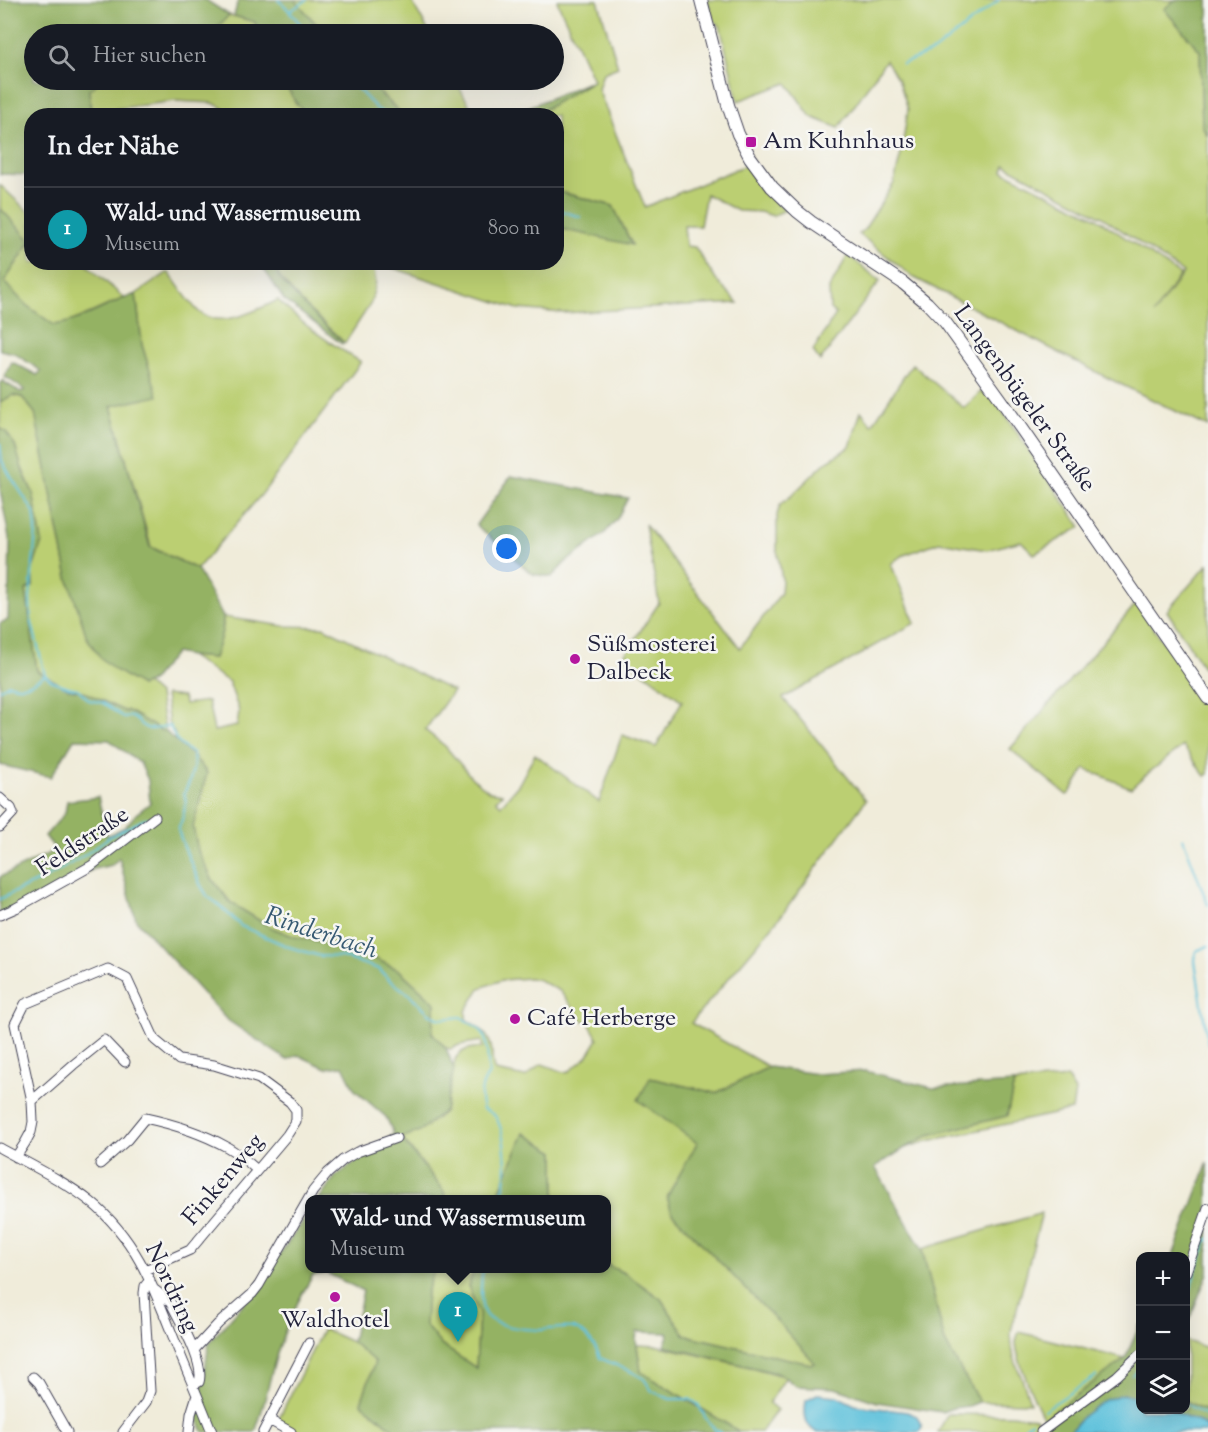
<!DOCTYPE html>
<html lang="de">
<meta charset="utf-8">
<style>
body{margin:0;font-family:"Sorts Mill Goudy",serif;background:#20242c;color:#f1f3f6}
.controls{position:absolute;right:18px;bottom:18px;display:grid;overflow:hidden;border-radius:12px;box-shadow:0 6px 24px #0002}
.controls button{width:54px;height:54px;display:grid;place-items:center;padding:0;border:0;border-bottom:2px solid #363941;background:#171b24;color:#f1f3f6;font:30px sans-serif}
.you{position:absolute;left:507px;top:549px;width:21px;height:21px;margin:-15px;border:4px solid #fff;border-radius:50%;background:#1a73e8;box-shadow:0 0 0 9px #1a73e833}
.badge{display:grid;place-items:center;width:39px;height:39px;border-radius:50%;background:#d93025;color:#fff;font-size:20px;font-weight:700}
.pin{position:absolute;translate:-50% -50px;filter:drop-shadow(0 2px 3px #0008)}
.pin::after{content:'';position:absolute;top:32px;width:21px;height:18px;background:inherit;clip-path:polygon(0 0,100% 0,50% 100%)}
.popup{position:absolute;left:305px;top:1195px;width:306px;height:78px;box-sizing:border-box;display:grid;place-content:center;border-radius:12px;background:#171b24;filter:drop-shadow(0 2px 4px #0005);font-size:20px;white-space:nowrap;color:#9ea1a6}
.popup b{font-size:22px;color:#f1f3f6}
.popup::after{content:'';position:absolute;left:50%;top:100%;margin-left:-12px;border:12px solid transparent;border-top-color:#171b24}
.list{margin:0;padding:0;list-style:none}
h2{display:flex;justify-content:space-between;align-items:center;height:78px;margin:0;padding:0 24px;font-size:26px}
h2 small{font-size:20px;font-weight:400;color:#9ea1a6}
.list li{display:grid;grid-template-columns:39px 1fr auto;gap:18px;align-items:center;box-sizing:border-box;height:84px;padding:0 24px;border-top:2px solid #363941}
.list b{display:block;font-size:22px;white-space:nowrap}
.list p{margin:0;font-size:20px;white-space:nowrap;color:#9ea1a6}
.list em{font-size:20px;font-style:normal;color:#9ea1a6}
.icon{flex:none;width:33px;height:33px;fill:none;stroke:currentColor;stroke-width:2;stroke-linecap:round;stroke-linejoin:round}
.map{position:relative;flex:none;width:1208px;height:1432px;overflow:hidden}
.search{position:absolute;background:#171b24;box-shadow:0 6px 24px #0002;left:24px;top:24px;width:540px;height:66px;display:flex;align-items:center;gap:15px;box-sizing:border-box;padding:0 21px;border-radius:33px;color:#9ea1a6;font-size:22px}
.panel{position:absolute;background:#171b24;box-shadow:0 6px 24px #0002;left:24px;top:108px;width:540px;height:162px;border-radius:24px}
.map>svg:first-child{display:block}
.green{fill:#bbcf72;stroke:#6e7856;stroke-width:1.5;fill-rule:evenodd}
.forest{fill:#94b264;stroke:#5b6a50;stroke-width:1.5}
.water{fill:#5dc1db;stroke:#40728b;stroke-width:1.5}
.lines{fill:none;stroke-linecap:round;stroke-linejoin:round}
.stream{stroke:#5dc1db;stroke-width:2}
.minor-casing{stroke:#414053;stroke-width:11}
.major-casing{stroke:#414053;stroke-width:14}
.minor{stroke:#fff;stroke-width:9}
.major{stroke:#fff;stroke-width:12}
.poi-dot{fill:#b5179e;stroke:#f6f6f2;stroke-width:2}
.labels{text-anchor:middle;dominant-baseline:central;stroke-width:5;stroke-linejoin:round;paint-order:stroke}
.poi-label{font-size:24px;fill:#22223b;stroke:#f6f6f2;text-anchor:start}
.street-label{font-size:24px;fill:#22223b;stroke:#f6f6f2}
.water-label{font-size:26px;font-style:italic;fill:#375a73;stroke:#f6f6f2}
</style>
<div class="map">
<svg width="1208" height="1432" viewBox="0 0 1208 1432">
<rect width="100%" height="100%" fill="#f6f6f2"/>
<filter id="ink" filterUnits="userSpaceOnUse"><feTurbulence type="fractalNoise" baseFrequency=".0167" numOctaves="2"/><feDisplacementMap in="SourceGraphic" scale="12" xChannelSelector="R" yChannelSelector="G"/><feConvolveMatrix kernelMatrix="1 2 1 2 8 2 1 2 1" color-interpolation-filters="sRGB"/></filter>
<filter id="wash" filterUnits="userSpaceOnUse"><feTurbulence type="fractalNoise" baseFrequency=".008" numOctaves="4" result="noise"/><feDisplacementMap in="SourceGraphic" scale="24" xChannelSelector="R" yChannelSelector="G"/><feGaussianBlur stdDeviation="1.35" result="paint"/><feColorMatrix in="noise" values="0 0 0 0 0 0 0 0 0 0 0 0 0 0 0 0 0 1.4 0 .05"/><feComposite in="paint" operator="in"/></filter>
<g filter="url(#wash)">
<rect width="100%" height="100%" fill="#f0ecda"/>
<path class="green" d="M295,0H411L430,34H325Z
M558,0H598L618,67L603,73L598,89L645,207L746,165L761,190L785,210L773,216L760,212L738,211L706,194L700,226H684L686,246L695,247L716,280L738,303L563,313L518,309L378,263L556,262L557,228L632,244L613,206L557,191L556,116L535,115L593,80L557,1Z
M707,0H1175L1165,9L1200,51L1202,125L1208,137V427L1108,378L913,277L859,234L864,230L894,183L901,154L908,109L899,81L886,60L839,128L811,117L787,83L738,101L720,26L714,20ZM1005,165L1102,217L1183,273L1154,314L1180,275L1095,217L1003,171Z
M229,15L255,22L259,34H211Z
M101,80H283L296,103L308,115H235L213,103L175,101L91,112L89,90Z
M366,80H455L475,115H403Z
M0,185L31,214L32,262L85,263L124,298L69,323L54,325L26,305L4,282L31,241L0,208Z
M848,255L880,281L820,361L813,351L836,314L830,309L829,289Z
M275,263H373L376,282L371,303L345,343L310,311L283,282L278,275Z
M167,273H169C178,285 188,301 198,311C219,331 257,310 278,300C302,325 332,344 361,362L262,494L197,569L151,547L111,406L157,396L142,345L136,294Z
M912,364L964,408L986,387L1081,527L1034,554L1021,541L987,550L939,542L904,555L897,559L891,564L915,623L867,650L863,648L867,651L783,698L866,800L781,916L691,1023L769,1067L716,1093L650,1078L698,1143L667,1197L816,1363L810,1364L685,1335L661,1299L626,1274L607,1265L606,1200L555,1199V1152L524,1134L496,1199H447L443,1190L401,1137L420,1131L445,1111L455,1059C463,1048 471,1048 483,1047L481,1041L459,1045L451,1049L446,1048L432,1033L435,1003L399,970L363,953L329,943L295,937L270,927L231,903L212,879L198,851L193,827L207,773L196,759L174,740C176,734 174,731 169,726L165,695L183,697L185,704L208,701L214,731L237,726L239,711L229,682L190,656L214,658L223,627V617L284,626L323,627L453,691L425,730L445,746L472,778L490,792L502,794L496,800L501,805L519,784L535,754L599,802L622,735L656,747L682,701L623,657L659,603L645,524L740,648L781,593L782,580L777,550V515L780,505L791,496L826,462L850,447L861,411L872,425ZM530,978L539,980L560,991L581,1019L589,1023L598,1039L587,1057L567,1073L542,1064L525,1077L495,1071C492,1065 492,1058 492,1052C490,1033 480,1029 466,1019V1011L480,988L502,980Z
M13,395L22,397L35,413L68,578L141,686L147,684L159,695L165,730L163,732L127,711L126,712L82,691L69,689L37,671L26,590L33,586L32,571L42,542L33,493L6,432L0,428V402Z
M1208,564V675L1167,611Z
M1136,604L1208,704V774L1205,776L1183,746L1142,778L1131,788L1085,769L1070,793L1067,795L1010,749Z
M1067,1078L1075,1091L1072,1110L928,1141L905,1148L929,1135L1007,1116L1014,1083Z
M1042,1213L1011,1331C1009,1358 1024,1377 1030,1403L979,1402L945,1342L922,1249Z
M435,1269H475L468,1286L479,1314L476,1368L441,1345L425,1325L427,1290Z
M323,1329L352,1342L375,1362L361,1403L392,1428L389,1432H296L277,1422Z
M1019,1332L1125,1359L1044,1419C1036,1404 1016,1359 1016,1342C1017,1338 1017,1336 1019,1332Z
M1186,1341L1208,1348V1412L1186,1401Z
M637,1345L660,1346L754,1368L786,1377L769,1403L777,1410L761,1432H740L641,1372Z
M948,1414L1011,1415L1036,1418L1039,1423L1041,1432H938Z"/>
<path class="forest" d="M0,0H206L229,15L211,34H34V80H101L89,90L91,115L32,116L31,175L1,174L0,175Z
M238,0H295L325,34H259L255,22L234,16Z
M1175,0H1208V137L1202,125L1200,51L1164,9Z
M283,80H366L403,115H308L296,103Z
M594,80L535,115H509Z
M556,191L613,206L632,245L557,228Z
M0,208L31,241L4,282L26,305L54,325C83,321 108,303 136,294L142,345L158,396L111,406L150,547L197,569L223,617C224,631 218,645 214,658L190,656L175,653L151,682L141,686L115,670L100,657L87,638L68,578L35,413L22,397L13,395L0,402V384L4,380V382L20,392L25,390L4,376L12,362L37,375L41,371L14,353L0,350Z
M260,263H275L278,275L283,282L310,311L343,342L342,344L284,300Z
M0,428L6,432L15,445L23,472L33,493L42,542L32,571L33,586L26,590L37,671L69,689L82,691L126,712L127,710L162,731L165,730L170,736L196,759L207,773L193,827L198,851L212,879L231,903L270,927L295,937L329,943L363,953L399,970L435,1003L432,1033L446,1048L454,1069L445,1110L420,1131L401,1138L443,1190L447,1199H319L335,1177L394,1134L386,1117L355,1090L343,1066L326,1068L298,1055L287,1060L226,1019L136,920L119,858L112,865L94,869L0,915V877L56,850L45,836L65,813L67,801L98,797L107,836L125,827L136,814L150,803L148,780L140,763L109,740L74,739L51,777L0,765V623L8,620L10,543L0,489Z
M511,476L628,498L617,519L605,533L565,563L552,577L532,574L476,525Z
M769,1067L817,1074L865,1071L933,1088L1014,1083L1007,1116L929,1135L905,1148L875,1167L922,1249L945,1342L979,1402L969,1406L953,1408L942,1412L877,1402L835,1388L796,1386L780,1374L664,1346L669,1333L637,1332L636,1340L641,1372L740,1432H389L392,1428L361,1403L375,1362L352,1342L363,1291L327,1273L313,1275C300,1297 289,1318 281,1342C270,1372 266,1403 255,1432H203L197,1418L209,1343L249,1297L309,1213L310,1268L435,1269L427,1290L425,1325L441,1345L476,1368L479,1314L468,1286L475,1269L606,1268L607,1265L626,1274L661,1299L685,1335L810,1364L815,1363L778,1322L672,1213L667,1197L697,1143L638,1100L650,1078L716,1093Z
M524,1133L555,1152V1199H496Z
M1208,1162V1273L1186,1328V1256H1173Z
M1140,1324V1374L1136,1378L1140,1380V1398L1123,1394L1083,1416L1070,1432H1049L1044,1419L1125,1359Z
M1186,1401L1208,1412V1428L1197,1421L1170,1410H1186Z"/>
<path class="water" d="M817,1394L837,1396L855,1405L907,1412L917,1416L922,1427L919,1432H816C804,1425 804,1413 806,1400Z
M1123,1394L1140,1398V1410H1170L1197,1421L1208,1428V1432H1070L1083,1416L1105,1400Z"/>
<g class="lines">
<path class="stream" d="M278,0L285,6L309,34
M290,11L307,0
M902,64L934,51L999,0
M349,80L376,108L387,116
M556,209L580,217
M0,443L2,461L11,477L34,512L36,530L30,598L31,619L45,675L52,681L69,687L78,689L89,700L103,703L123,717C139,714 137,727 150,729C156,730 163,726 170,726C177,743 178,743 193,754L194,766L189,783L184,793L186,802L183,817L178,830L184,847L201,886L208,897L217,903L241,926L289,947L320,956L342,957L379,969L388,979L409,994L429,1013L440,1019L461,1017C467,1022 477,1026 481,1031C489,1040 487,1062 489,1074C480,1085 479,1096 483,1109C487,1111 492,1113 495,1116C505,1130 508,1170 504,1186C503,1191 501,1195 499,1200
M0,689L9,684C25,690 32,683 45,675
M1183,838L1208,905
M0,899L53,874L85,855L109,837L147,818
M1208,946L1196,951L1195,961L1208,1044
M483,1268C481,1280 479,1304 485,1314C493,1327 527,1330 541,1330C550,1329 565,1327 573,1328C585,1331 597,1347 600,1358L632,1372L644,1379L652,1391L670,1399H690L698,1404L705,1417L715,1430L720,1432
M1186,1305L1196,1268L1204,1250L1205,1242L1208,1239
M1132,1375L1140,1369
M1186,1404L1208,1417
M1044,1410L1096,1376
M1019,1432L1031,1422"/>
</g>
</g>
<g filter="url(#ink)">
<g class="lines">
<defs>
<path id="minor" d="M0,798L11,808L13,813L0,827
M0,915L16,908L91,866L155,817
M32,1101L73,1065L104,1040L125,1062
M0,1148C29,1164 66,1182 91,1202C135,1238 152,1283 172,1334C185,1367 199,1399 212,1432
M16,1157L25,1143L31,1132L33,1122L32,1101L15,1024L25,1004L108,969L127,979L155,1040L179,1060L214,1065L259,1079L290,1102L296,1110V1121L287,1135L190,1250L145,1270
M100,1164L127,1140L145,1118C173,1124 202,1133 227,1147C238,1153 248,1162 257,1170
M1186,1272L1208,1208
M155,1290L169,1301L172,1305C181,1323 205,1364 199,1382L193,1385
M194,1350L218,1324L252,1294L259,1285L313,1191L328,1173L343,1160L357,1152L396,1138
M33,1377L39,1383L67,1432
M269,1420L291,1432
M123,1432L146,1402L150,1391L144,1293L145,1286L150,1280
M189,1432L191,1414L197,1395
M263,1432L309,1343
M1041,1432L1117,1376L1140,1354"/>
<path id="major" d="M701,0L728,105L738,134L750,157L772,187L797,211L811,222L903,283L927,303L945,322L1002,401L1208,698"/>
</defs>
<use href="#minor" class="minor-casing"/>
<use href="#major" class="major-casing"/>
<use href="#minor" class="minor"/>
<use href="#major" class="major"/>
</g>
</g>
<g class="poi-dot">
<rect x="745" y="136" width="12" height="12" rx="3"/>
<circle cx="575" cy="659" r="6"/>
<circle cx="515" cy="1019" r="6"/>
<circle cx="335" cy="1297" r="6"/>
</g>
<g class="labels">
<g class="poi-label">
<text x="763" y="142">Am Kuhnhaus</text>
<text x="587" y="645">Süßmosterei<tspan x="587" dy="28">Dalbeck</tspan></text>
<text x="527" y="1019">Café Herberge</text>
<text x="335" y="1321" text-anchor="middle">Waldhotel</text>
</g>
<g class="street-label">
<text transform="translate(1024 399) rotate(54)">Langenbügeler Straße</text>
<text transform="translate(83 842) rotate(-34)">Feldstraße</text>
<text transform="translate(224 1180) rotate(-50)">Finkenweg</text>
<text transform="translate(171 1288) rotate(65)">Nordring</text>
</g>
<g class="water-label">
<text transform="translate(321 934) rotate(18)">Rinderbach</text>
</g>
</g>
</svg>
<div class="controls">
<button>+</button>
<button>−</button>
<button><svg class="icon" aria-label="layers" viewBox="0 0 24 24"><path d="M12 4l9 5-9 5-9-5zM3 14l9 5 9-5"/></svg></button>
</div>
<div class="you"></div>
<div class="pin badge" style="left:458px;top:1342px;background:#0f9aa8">1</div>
<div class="popup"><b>Wald- und Wassermuseum</b>Museum</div>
<div class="search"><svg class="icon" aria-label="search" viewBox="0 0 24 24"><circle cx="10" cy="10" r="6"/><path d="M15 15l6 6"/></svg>Hier suchen</div>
<section class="panel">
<h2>In der Nähe<small></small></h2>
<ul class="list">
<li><span class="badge" style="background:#0f9aa8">1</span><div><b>Wald- und Wassermuseum</b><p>Museum</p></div><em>800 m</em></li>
</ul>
</section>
</div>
